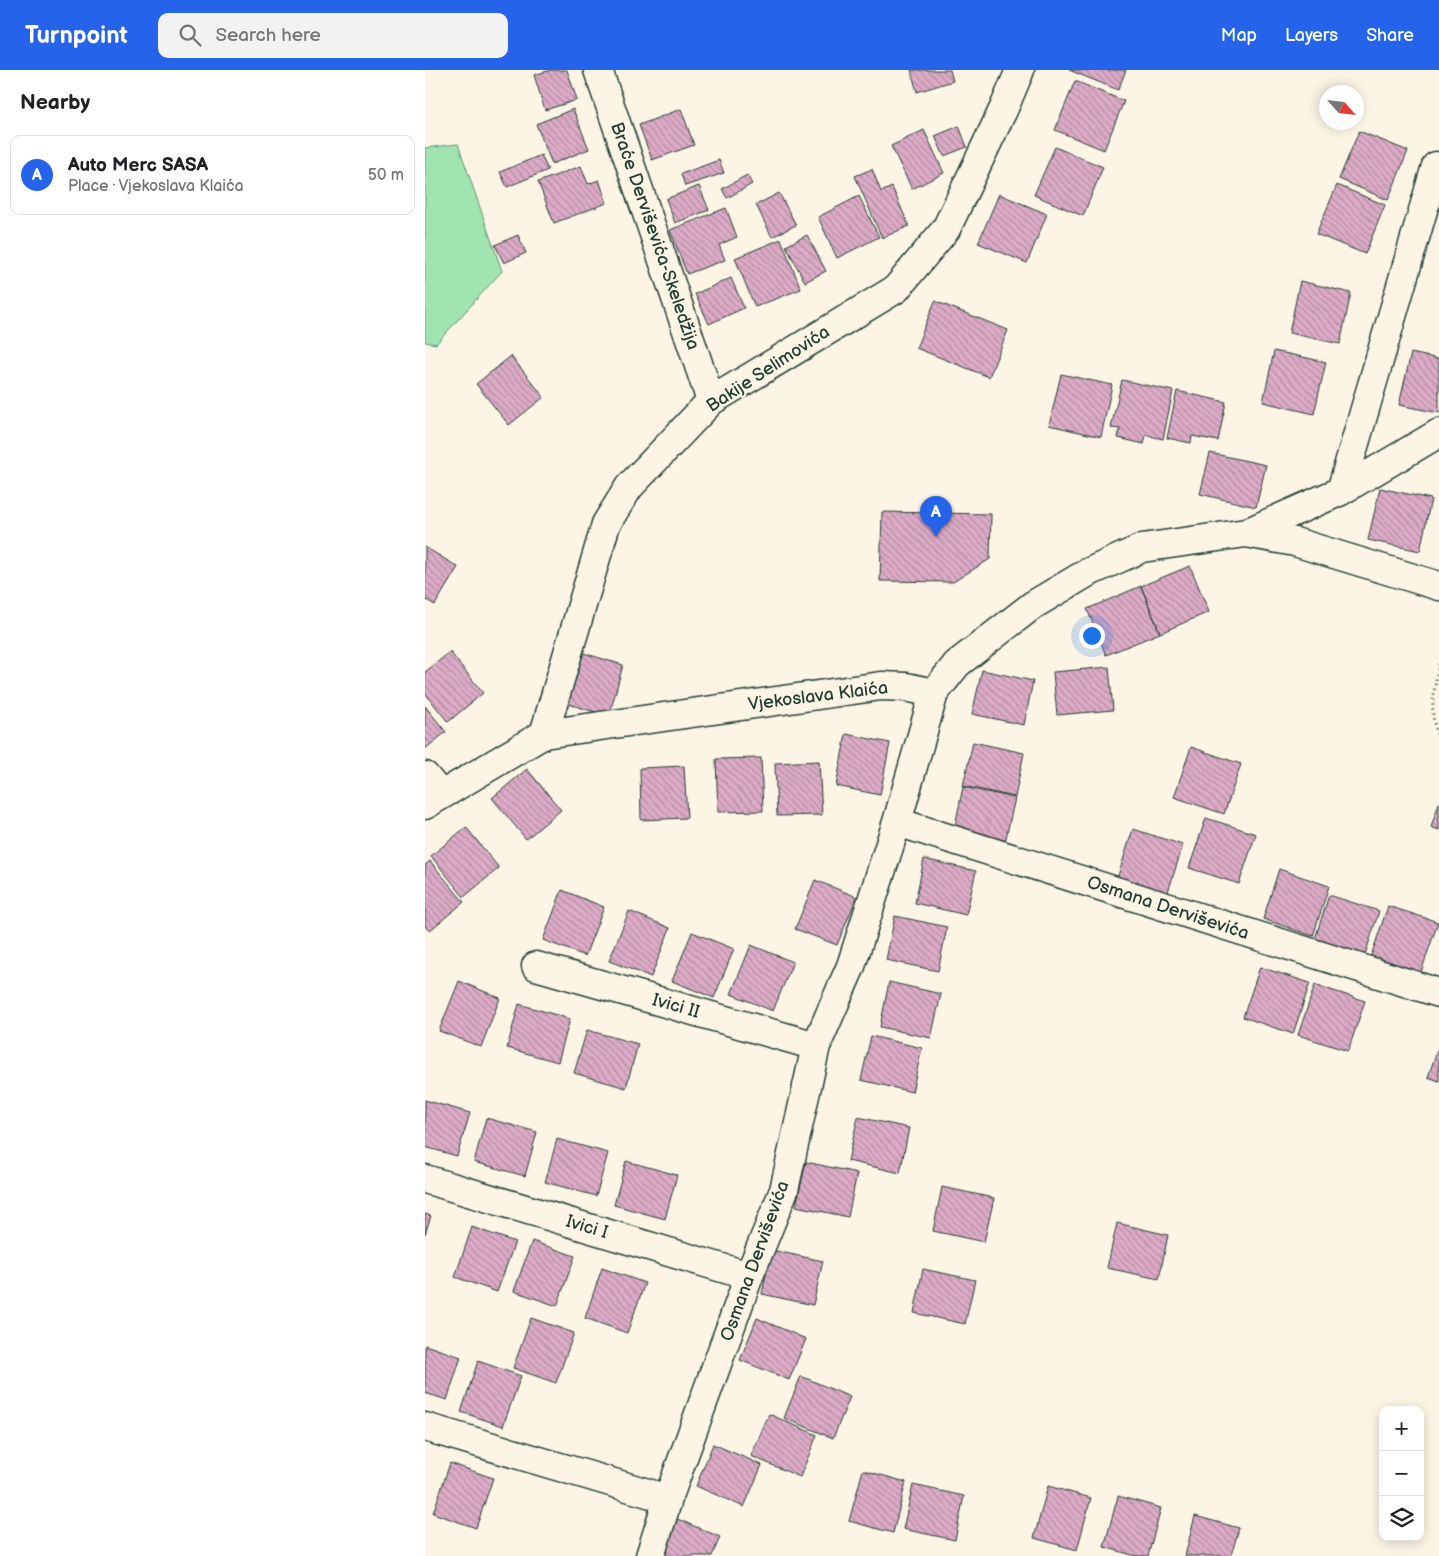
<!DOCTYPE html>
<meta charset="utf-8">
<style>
body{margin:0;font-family:"Balsamiq Sans",sans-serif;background:#f2f2f2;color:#202124}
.controls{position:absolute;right:15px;bottom:15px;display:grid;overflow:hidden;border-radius:10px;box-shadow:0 2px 12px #0003}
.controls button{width:45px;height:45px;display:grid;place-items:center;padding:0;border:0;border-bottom:1px solid #e0e0e0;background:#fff;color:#202124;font:25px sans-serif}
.compass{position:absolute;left:894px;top:15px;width:45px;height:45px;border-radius:50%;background:#fff;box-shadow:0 2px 12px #0003;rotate:117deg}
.you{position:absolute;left:666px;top:565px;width:18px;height:18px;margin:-12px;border:4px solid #fff;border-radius:50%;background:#1a73e8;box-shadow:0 0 0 8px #1a73e833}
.badge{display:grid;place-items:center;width:32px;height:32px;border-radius:50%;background:#2563eb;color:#fff;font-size:16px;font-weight:700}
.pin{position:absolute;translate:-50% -41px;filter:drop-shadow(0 1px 2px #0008)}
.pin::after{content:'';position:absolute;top:26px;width:18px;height:15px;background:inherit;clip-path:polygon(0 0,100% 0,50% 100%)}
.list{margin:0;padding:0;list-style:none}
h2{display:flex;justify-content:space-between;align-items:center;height:65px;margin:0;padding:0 20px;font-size:21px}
h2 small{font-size:16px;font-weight:400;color:#757577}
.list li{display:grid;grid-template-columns:32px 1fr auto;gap:15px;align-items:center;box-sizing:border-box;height:80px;margin:0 10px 10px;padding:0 10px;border:1px solid #e0e0e0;border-radius:10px}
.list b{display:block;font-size:19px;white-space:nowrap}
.list p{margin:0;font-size:16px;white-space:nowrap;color:#757577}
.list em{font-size:16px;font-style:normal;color:#757577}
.icon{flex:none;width:28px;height:28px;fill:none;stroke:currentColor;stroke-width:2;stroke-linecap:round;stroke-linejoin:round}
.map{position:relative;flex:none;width:1014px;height:1486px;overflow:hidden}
header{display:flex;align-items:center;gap:30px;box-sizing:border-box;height:70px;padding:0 25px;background:#2563eb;color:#fff}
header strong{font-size:24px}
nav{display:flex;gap:28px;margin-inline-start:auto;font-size:18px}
.search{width:350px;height:45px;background:#f2f2f2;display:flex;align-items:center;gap:12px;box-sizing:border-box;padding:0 18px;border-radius:10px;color:#757577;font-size:19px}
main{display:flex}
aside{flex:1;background:#fff}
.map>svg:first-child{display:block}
.green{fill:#a0e5b1;stroke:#609172}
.building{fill:url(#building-back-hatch);stroke:#1f3d34}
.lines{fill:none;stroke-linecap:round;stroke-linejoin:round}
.minor-casing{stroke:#1f3d34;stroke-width:31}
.path{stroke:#1f3d34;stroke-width:3;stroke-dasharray:1 4;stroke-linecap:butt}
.minor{stroke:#fcf5e5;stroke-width:28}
.labels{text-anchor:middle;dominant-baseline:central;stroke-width:4.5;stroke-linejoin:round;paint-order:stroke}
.street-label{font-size:18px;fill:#1f3d34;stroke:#fcf5e5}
</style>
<header>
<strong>Turnpoint</strong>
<div class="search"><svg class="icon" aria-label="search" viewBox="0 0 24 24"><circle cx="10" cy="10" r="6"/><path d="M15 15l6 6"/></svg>Search here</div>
<nav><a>Map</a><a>Layers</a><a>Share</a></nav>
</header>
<main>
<aside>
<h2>Nearby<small></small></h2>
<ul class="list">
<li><span class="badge">A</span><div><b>Auto Merc SASA</b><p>Place · Vjekoslava Klaića</p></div><em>50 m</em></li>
</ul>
</aside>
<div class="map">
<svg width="1014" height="1486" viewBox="0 0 1014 1486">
<defs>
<pattern id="building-back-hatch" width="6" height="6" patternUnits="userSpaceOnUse" patternTransform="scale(1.25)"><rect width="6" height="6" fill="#ddabc7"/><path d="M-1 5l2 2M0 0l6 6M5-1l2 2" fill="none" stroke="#b38ca2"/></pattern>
</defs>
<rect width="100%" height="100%" fill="#fcf5e5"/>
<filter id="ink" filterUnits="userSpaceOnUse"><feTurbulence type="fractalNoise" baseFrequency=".02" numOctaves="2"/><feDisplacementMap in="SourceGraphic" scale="10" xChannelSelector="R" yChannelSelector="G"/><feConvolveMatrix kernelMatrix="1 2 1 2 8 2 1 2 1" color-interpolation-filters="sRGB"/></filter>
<g filter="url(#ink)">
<path class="green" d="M33,74L77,201L11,274L0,272V78Z"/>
<path class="building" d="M126,0H142L152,30L120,40L109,5Z
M486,0H525L528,11L492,22Z
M644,0H701L693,20Z
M650,11L699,31L679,80L630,60Z
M148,39L164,79L127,94L111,54Z
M256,39L269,75L227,90L214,55Z
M534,56L542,77L519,86L510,66Z
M499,60L519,103L487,119L466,76Z
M934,61L983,81L963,130L914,109Z
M630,77L678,97L658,146L609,125Z
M116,85L123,100L82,117L75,102Z
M294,90L299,103L260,116L256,104Z
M156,96L163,114L174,110L182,133L129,153L113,112Z
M447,99L456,122L467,117L484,156L457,168L430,106Z
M322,105L327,114L302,128L297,119Z
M912,115L960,135L940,184L891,164Z
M274,116L284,140L250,153L241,129Z
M354,123L371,155L347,167L331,135Z
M574,124L622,144L602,193L553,173Z
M434,126L454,167L412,188L393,147Z
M301,138L312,167L294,175L300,190L262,204L245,160Z
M93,165L101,183L79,193L70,175Z
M382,165L401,201L380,212L361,176Z
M356,169L376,219L330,237L310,188Z
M306,208L319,238L284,254L270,224Z
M875,211L926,223L915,274L864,263Z
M510,231L583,260L564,307L491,278Z
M849,281L901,292L889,344L838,332Z
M986,283L1014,289V343L974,335Z
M86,286L119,327L84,355L51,314Z
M636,304L687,315L676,367L624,355Z
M697,310L748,321L738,369L721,365L719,374L693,368L695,359L686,358Z
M752,321L801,332L793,371L767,366L766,373L742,368Z
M785,383L841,395L831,437L775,424Z
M955,418L1006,429L995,481L943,470Z
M457,442L566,444L565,489L528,512L455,511Z
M0,477L33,497L10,535L0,529Z
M765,496L784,542L735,563L716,516Z
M716,516L735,563L681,585L662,539Z
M25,582L58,623L23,652L0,623V602Z
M155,582L198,595L184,646L140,633Z
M684,597L688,640L632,645L628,602Z
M557,600L608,611L599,655L547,644Z
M0,636L21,662L0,679Z
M421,664L465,673L455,725L411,716Z
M548,672L599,683L590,727L538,716Z
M766,677L816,694L799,744L749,727Z
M336,688L338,741L293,742L291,689Z
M394,691L397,745L352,746L350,693Z
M259,696L262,748L216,750L215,698Z
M102,699L136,740L101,769L67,728Z
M538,717L590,728L580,772L529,761Z
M1014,733V760L1006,757Z
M781,748L831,764L814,814L764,798Z
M41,757L74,798L39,827L6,786Z
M708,759L758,775L742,825L692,809Z
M499,789L551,801L541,845L490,833Z
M5,791L39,832L4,861L0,856V795Z
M854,799L904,816L888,866L838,849Z
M390,810L432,827L412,875L370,859Z
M137,820L179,837L160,886L118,870Z
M904,825L954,841L938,891L888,875Z
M963,836L1013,852L996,902L946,886Z
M204,841L245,858L226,907L184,891Z
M470,846L522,857L513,901L461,890Z
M267,862L309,879L289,928L247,911Z
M326,875L368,892L348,941L306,924Z
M835,897L885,913L868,964L818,947Z
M34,911L75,928L56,977L14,961Z
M464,912L516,924L506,968L455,957Z
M890,915L940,931L923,981L873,965Z
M94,934L145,949L133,992L82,978Z
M162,960L213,974L201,1018L149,1003Z
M446,966L497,978L487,1022L436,1010Z
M1014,975V1011L1003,1007Z
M0,1030L45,1043L32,1086L0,1077Z
M433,1047L484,1058L475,1103L423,1091Z
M61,1048L112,1062L100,1106L49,1092Z
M132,1069L183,1083L171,1126L120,1112Z
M201,1091L252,1105L240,1149L189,1135Z
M381,1092L432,1103L423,1147L371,1136Z
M517,1117L569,1128L559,1172L508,1161Z
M0,1144L6,1146L0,1164Z
M692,1153L743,1165L734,1209L682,1198Z
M47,1157L90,1172L72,1222L30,1207Z
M107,1171L150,1186L132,1236L89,1221Z
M346,1180L398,1191L388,1235L337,1224Z
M177,1198L220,1213L202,1263L160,1248Z
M498,1199L550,1210L540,1254L489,1243Z
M106,1248L149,1263L131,1313L88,1298Z
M332,1248L381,1269L364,1310L315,1290Z
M0,1275L36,1287L22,1330L0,1323Z
M53,1291L96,1306L78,1356L36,1342Z
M376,1306L425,1327L408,1368L359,1348Z
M344,1344L392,1365L375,1407L326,1386Z
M288,1374L337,1395L319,1437L271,1416Z
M25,1393L68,1408L51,1458L8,1443Z
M438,1400L481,1412L468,1463L424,1451Z
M488,1415L539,1426L530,1470L478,1459Z
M623,1416L666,1428L652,1480L609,1468Z
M693,1426L736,1438L723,1486H711L679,1477Z
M245,1446L295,1467L287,1486H229Z
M770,1446L814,1458L806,1486H760Z"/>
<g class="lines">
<defs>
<path id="minor" d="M173,0L286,331
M916,421L1011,96
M821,463L870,472L1014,516
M119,664L181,454L204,417L286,331L471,219L521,159L579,38L595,0
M0,706L16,725
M0,735L119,664L456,616L481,617L509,623L532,594L608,535L662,503L717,478L821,463L916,421L1014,363
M472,752L1014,923
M111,896L391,976
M0,1109L324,1206
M0,1357L243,1429
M225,1486L243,1429L324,1206L359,1120L391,976L426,896L472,752L509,623"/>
</defs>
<use href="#minor" class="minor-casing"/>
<path class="path" d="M1014,594C1009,621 1003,644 1014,669"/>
<use href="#minor" class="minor"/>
</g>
</g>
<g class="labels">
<g class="street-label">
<text transform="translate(230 166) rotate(71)">Braće Derviševića-Skeledžija</text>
<text transform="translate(343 299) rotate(-33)">Bakije Selimovića</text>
<text transform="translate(393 626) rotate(-7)">Vjekoslava Klaića</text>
<text transform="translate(743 838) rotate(18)">Osmana Derviševića</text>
<text transform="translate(251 936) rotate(16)">Ivici II</text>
<text transform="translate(162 1157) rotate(17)">Ivici I</text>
<text transform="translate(330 1191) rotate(-70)">Osmana Derviševića</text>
</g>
</g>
</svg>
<div class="controls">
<button>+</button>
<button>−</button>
<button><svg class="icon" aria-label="layers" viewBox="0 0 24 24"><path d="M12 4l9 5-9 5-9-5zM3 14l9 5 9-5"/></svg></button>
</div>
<svg class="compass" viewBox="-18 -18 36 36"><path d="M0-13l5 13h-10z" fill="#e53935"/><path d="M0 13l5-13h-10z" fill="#757577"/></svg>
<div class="you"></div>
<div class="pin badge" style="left:511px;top:467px">A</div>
</div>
</main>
